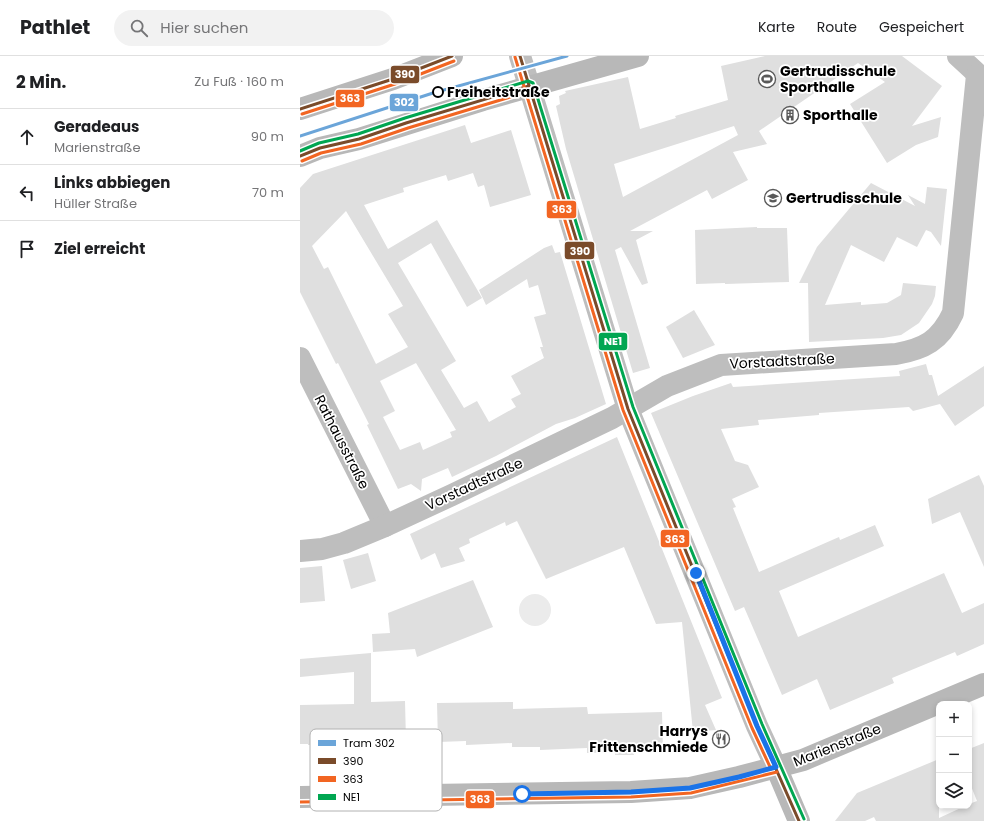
<!DOCTYPE html>
<html lang="de">
<meta charset="utf-8">
<style>
body{margin:0;font-family:Poppins,sans-serif;background:#f2f2f2;color:#202124}
.controls{position:absolute;right:12px;bottom:12px;display:grid;overflow:hidden;border-radius:8px;box-shadow:0 2px 6px #0003}
.controls button{width:36px;height:36px;display:grid;place-items:center;padding:0;border:0;border-bottom:1px solid #e0e0e0;background:#fff;color:#202124;font:20px sans-serif}
.stop{position:absolute;width:12px;height:12px;margin:-9px;border:3px solid #1a73e8;border-radius:50%;background:#fff}
.stop.end{background:#1a73e8;border-color:#fff;box-shadow:0 1px 4px #0008}
.list{margin:0;padding:0;list-style:none}
h2{display:flex;justify-content:space-between;align-items:center;height:52px;margin:0;padding:0 16px;font-size:17px}
h2 small{font-size:13px;font-weight:400;color:#757577}
.list li{display:grid;grid-template-columns:26px 1fr auto;gap:12px;align-items:center;box-sizing:border-box;height:56px;padding:0 16px;border-top:1px solid #e0e0e0}
.list b{display:block;font-size:15px;white-space:nowrap}
.list p{margin:0;font-size:13px;white-space:nowrap;color:#757577}
.list em{font-size:13px;font-style:normal;color:#757577}
.icon{flex:none;width:22px;height:22px;fill:none;stroke:currentColor;stroke-width:2;stroke-linecap:round;stroke-linejoin:round}
.map{position:relative;flex:none;width:684px;height:765px;overflow:hidden}
header{display:flex;align-items:center;gap:24px;box-sizing:border-box;height:56px;padding:0 20px;background:#fff;border-bottom:1px solid #e0e0e0}
header strong{font-size:19px}
nav{display:flex;gap:22px;margin-inline-start:auto;font-size:14px}
.search{width:280px;height:36px;background:#f2f2f2;display:flex;align-items:center;gap:10px;box-sizing:border-box;padding:0 14px;border-radius:22px;color:#757577;font-size:15px}
main{display:flex}
aside{flex:1;background:#fff}
.map>svg:first-child{display:block}
.green{fill:#ebebeb}
.building{fill:#dfdfdf;fill-rule:evenodd}
.lines{fill:none;stroke-linecap:round;stroke-linejoin:round}
.street{stroke:#bebebe;stroke-width:22}
.secondary{stroke:#b8b8b8;stroke-width:22}
.bus-1-casing{stroke:#fff;stroke-width:6}
.bus-2-casing{stroke:#fff;stroke-width:6}
.bus-3-casing{stroke:#fff;stroke-width:6}
.bus-1{stroke:#7a4b2a;stroke-width:3}
.bus-2{stroke:#f26522;stroke-width:3}
.bus-3{stroke:#00a651;stroke-width:3}
.tram-1-casing{stroke:#fff;stroke-width:6}
.tram-1{stroke:#6ba5d9;stroke-width:3}
.route{stroke:#1a73e8;stroke-width:5}
.stop-dot{fill:#fff;stroke:#000;stroke-width:2}
.labels{text-anchor:middle;dominant-baseline:central;stroke-width:3.5;stroke-linejoin:round;paint-order:stroke}
.poi-label{font-size:14px;font-weight:bold;fill:#000;stroke:#fff;text-anchor:start}
.stop-label{font-size:14px;font-weight:bold;fill:#000;stroke:#fff;text-anchor:start}
.street-label{font-size:14px;fill:#000;stroke:#fff}
.key{fill:#fff;stroke:#b2b2b2;stroke-width:1}
.key-label{font-size:11px;fill:#000}
.line-badge{stroke:#fff;stroke-width:1.5}
.badge-label{font-size:11px;text-anchor:middle;font-weight:bold;fill:#fff}
</style>
<header>
<strong>Pathlet</strong>
<div class="search"><svg class="icon" aria-label="search" viewBox="0 0 24 24"><circle cx="10" cy="10" r="6"/><path d="M15 15l6 6"/></svg>Hier suchen</div>
<nav><a>Karte</a><a>Route</a><a>Gespeichert</a></nav>
</header>
<main>
<aside>
<h2>2 Min.<small>Zu Fuß · 160 m</small></h2>
<ul class="list">
<li><svg class="icon" aria-label="ahead" viewBox="0 0 24 24"><path d="M12 20V5M6 11l6-6 6 6"/></svg><div><b>Geradeaus</b><p>Marienstraße</p></div><em>90 m</em></li>
<li><svg class="icon" aria-label="left" viewBox="0 0 24 24"><path d="M17 20v-9H6M10 6l-5 5 5 5"/></svg><div><b>Links abbiegen</b><p>Hüller Straße</p></div><em>70 m</em></li>
<li><svg class="icon" aria-label="arrive" viewBox="0 0 24 24"><path d="M6 21V4h12l-3 4 3 4H6"/></svg><div><b>Ziel erreicht</b></div></li>
</ul>
</aside>
<div class="map">
<svg width="684" height="765" viewBox="0 0 684 765">
<rect width="100%" height="100%" fill="#fff"/>
<!-- green -->
<circle class="green" cx="235" cy="554" r="16"/>
<!-- building -->
<g class="building">
<path d="M 465,0 L 602,0 L 642,30 L 612,70 L 641,61 L 638,81 L 616,89 L 587,107 L 550,48 L 585,26 L 558,7 L 459,75 L 467,88 L 433,96 L 448,124 L 412,143 L 407,134 L 330,175 L 353,175 L 336,184 L 348,227 L 342,229 L 321,191 L 315,194 L 350,312 L 333,317 L 266,93 L 256,50 L 260,48 L 259,40 L 266,37 L 265,35 L 328,21 L 340,73 L 376,62 L 375,60 L 428,44 L 421,10 ZM 434,70 L 438,79 L 323,141 L 314,108 Z"/>
<path d="M 165,69 L 171,87 L 211,74 L 231,139 L 190,151 L 184,129 L 178,131 L 173,117 L 148,125 L 146,119 L 103,132 L 104,136 L 64,149 L 88,193 L 137,164 L 182,242 L 167,251 L 131,187 L 98,207 L 156,305 L 141,314 L 164,352 L 177,345 L 189,366 L 216,351 L 211,343 L 221,338 L 211,320 L 244,302 L 240,291 L 243,291 L 234,261 L 246,258 L 238,229 L 229,232 L 227,223 L 186,249 L 179,234 L 244,192 L 252,189 L 255,197 L 260,196 L 306,348 L 275,362 L 256,368 L 196,400 L 152,421 L 148,412 L 122,423 L 121,435 L 111,428 L 98,433 L 67,369 L 69,368 L 38,307 L 36,308 L 0,236 L 0,132 L 13,118 ZM 46,155 L 103,250 L 88,258 L 108,291 L 76,308 L 28,211 L 24,213 L 12,190 ZM 116,307 L 156,374 L 150,376 L 152,381 L 123,394 L 120,386 L 100,394 L 83,361 L 95,355 L 80,325 Z"/>
<path d="M 571,127 L 615,150 L 608,139 L 625,148 L 627,131 L 647,133 L 641,190 L 631,176 L 626,174 L 617,191 L 597,181 L 584,206 L 551,189 L 525,249 L 561,246 L 561,249 L 587,247 L 601,239 L 603,227 L 636,230 L 635,240 L 632,248 L 619,267 L 601,279 L 583,282 L 509,286 L 508,227 L 499,227 L 517,191 Z"/>
<path d="M 457,171 L 457,172 L 487,172 L 489,226 L 425,228 L 425,227 L 396,228 L 395,174 Z"/>
<path d="M 394,254 L 415,289 L 383,302 L 366,271 Z"/>
<path d="M 626,308 L 629,319 L 632,319 L 638,340 L 684,310 L 684,350 L 655,370 L 640,348 L 613,355 L 609,351 L 519,357 L 519,359 L 458,364 L 459,369 L 421,373 L 435,405 L 448,409 L 459,431 L 432,443 L 436,451 L 433,452 L 459,516 L 539,481 L 540,484 L 575,469 L 584,490 L 479,535 L 498,581 L 644,517 L 662,557 L 684,547 L 684,588 L 657,600 L 655,596 L 592,622 L 594,627 L 530,654 L 517,623 L 482,639 L 444,551 L 435,555 L 351,357 L 393,340 L 431,327 L 433,331 L 600,320 L 599,315 Z"/>
<path d="M 317,381 L 422,642 L 405,649 L 416,674 L 393,676 L 382,566 L 356,568 L 324,491 L 246,523 L 217,465 L 206,470 L 205,466 L 169,483 L 170,487 L 159,492 L 165,505 L 141,512 L 135,497 L 121,504 L 110,478 Z"/>
<path d="M 679,419 L 684,430 L 684,511 L 660,456 L 632,468 L 628,443 Z"/>
<path d="M 68,497 L 76,525 L 51,533 L 43,504 Z"/>
<path d="M 22,510 L 25,545 L 0,547 L 0,512 Z"/>
<path d="M 173,524 L 193,571 L 117,601 L 115,593 L 73,596 L 72,578 L 90,577 L 88,557 Z"/>
<path d="M 71,597 L 71,646 L 105,645 L 106,685 L 52,686 L 52,689 L 8,689 L 8,688 L 0,688 L 0,649 L 54,648 L 54,616 L 0,621 L 0,603 Z"/>
<path d="M 213,646 L 213,653 L 287,651 L 288,658 L 362,656 L 363,695 L 333,696 L 334,699 L 315,699 L 315,696 L 287,697 L 287,692 L 240,694 L 240,691 L 212,691 L 212,687 L 166,689 L 166,685 L 138,686 L 137,647 Z"/>
<path d="M 684,687 L 684,765 L 576,765 L 574,761 L 565,765 L 535,765 L 557,737 L 639,703 L 639,762 L 665,750 L 669,750 L 669,748 L 677,745 L 669,725 L 669,693 Z"/>
</g>
<g class="lines">
<!-- street -->
<g class="street">
<path d="M 220,0 L 328,353 L 457,670 L 476,711"/>
<path d="M 658,0 L 684,24"/>
<path d="M 0,302 L 85,470"/>
<path d="M 0,495 L 22,493 L 44,487 L 85,470 L 152,439 L 312,362 L 367,330 L 421,309 L 596,298 C 624,293 640,285 653,257 L 677,19"/>
</g>
<!-- secondary -->
<g class="secondary">
<path d="M 0,53 L 93,23 L 152,0"/>
<path d="M 0,100 L 20,92 L 59,83 L 183,44 L 338,0"/>
<path d="M 476,711 L 499,765"/>
<path d="M 0,741 L 331,736 L 390,732 L 439,721 L 503,704 L 684,628"/>
</g>
<!-- bus-1 casing -->
<g class="bus-1-casing">
<g id="bus-1">
<path d="M 220,0 L 328,353 L 457,670 L 499,765"/>
<path d="M 0,53 L 93,23 L 152,0"/>
<path d="M 0,100 L 20,92 L 59,83 L 106,67 L 229,30"/>
</g>
</g>
<!-- bus-2 casing -->
<g class="bus-2-casing">
<g id="bus-2">
<path d="M 215,1 L 323,354 L 452,672 L 471,713"/>
<path d="M 2,58 L 95,28 L 154,5"/>
<path d="M 2,105 L 21,97 L 61,88 L 108,72 L 230,35"/>
<path d="M 0,746 L 331,741 L 391,737 L 477,716"/>
</g>
</g>
<!-- bus-3 casing -->
<g class="bus-3-casing">
<path id="bus-3" d="M 0,95 L 19,87 L 58,78 L 105,62 L 228,25 L 233,27 L 333,351 L 462,668 L 504,763"/>
</g>
<!-- bus-1 -->
<use href="#bus-1" class="bus-1"/>
<!-- bus-2 -->
<use href="#bus-2" class="bus-2"/>
<!-- bus-3 -->
<use href="#bus-3" class="bus-3"/>
<!-- tram-1 casing -->
<g class="tram-1-casing">
<path id="tram-1" d="M 0,80 L 133,37 L 267,0"/>
</g>
<!-- tram-1 -->
<use href="#tram-1" class="tram-1"/>
</g>
<g class="lines">
<!-- route -->
<path class="route" d="M 222,738 L 331,736 L 390,732 L 439,721 L 476,711 L 457,670 L 396,517"/>
</g>
<!-- icons -->
<defs>
<g id="stadium-ring" transform="scale(0.9)"><circle r="9.5" fill="#fff" stroke="#595959" stroke-width="1.5"/><path d="M0-5a6.5 5 0 1 0 0 10a6.5 5 0 1 0 0-10ZM-3.5-1.8h7v3.6h-7Z" fill="#595959"/></g>
<g id="building-ring" transform="scale(0.9)"><circle r="9.5" fill="#fff" stroke="#595959" stroke-width="1.5"/><path d="M-4-6H4V6H1V3H-1V6H-4ZM-2.5-4.3h1.7v1.8h-1.7ZM.8-4.3h1.7v1.8H.8ZM-2.5-1h1.7V.8h-1.7ZM.8-1h1.7V.8H.8Z" fill="#595959"/></g>
<g id="school-ring" transform="scale(0.9)"><circle r="9.5" fill="#fff" stroke="#595959" stroke-width="1.5"/><path d="M0-5L7-2L0 1L-7-2ZM-4 1L0 2.5L4 1V4Q0 6-4 4Z" fill="#595959"/></g>
<g id="restaurant-ring" transform="scale(0.9)"><circle r="9.5" fill="#fff" stroke="#595959" stroke-width="1.5"/><path d="M-5-6h1v4h1v-4h1v4h1v-4h1v5L-1.5 .5V6h-2V.5L-5-1ZM5-6V6H3V1.5H1.5Q1.5-4 5-6Z" fill="#595959"/></g>
</defs>
<g fill-rule="evenodd">
<use href="#stadium-ring" x="467" y="23"/>
<use href="#building-ring" x="490" y="59"/>
<use href="#school-ring" x="473" y="142"/>
<use href="#restaurant-ring" x="421" y="683"/>
</g>
<!-- markers -->
<circle class="stop-dot" cx="138" cy="36" r="5"/>
<g class="labels">
<!-- poi labels -->
<g class="poi-label">
<text x="480" y="15">Gertrudisschule<tspan x="480" dy="16">Sporthalle</tspan></text>
<text x="503" y="59">Sporthalle</text>
<text x="486" y="142">Gertrudisschule</text>
<text x="408" y="675" text-anchor="end">Harrys<tspan x="408" dy="16">Frittenschmiede</tspan></text>
</g>
<!-- stop labels -->
<g class="stop-label">
<text x="147" y="36">Freiheitstraße</text>
</g>
<!-- street labels -->
<g class="street-label">
<text transform="translate(482 305) rotate(-3)">Vorstadtstraße</text>
<text transform="translate(42 386) rotate(63)">Rathausstraße</text>
<text transform="translate(174 428) rotate(-25)">Vorstadtstraße</text>
<text transform="translate(537 689) rotate(-22)">Marienstraße</text>
</g>
</g>
<!-- legend -->
<rect x="10" y="673" width="132" height="82" rx="6" class="key"/>
<rect x="18" y="684" width="18" height="6" fill="#6ba5d9"/>
<rect x="18" y="702" width="18" height="6" fill="#7a4b2a"/>
<rect x="18" y="720" width="18" height="6" fill="#f26522"/>
<rect x="18" y="738" width="18" height="6" fill="#00a651"/>
<g class="key-label">
<text x="43" y="691">Tram 302</text>
<text x="43" y="709">390</text>
<text x="43" y="727">363</text>
<text x="43" y="745">NE1</text>
</g>
<g class="line-badge">
<rect x="90" y="9" width="30" height="19" rx="4" fill="#7a4b2a"/>
<rect x="35" y="33" width="30" height="19" rx="4" fill="#f26522"/>
<rect x="89" y="37" width="30" height="19" rx="4" fill="#6ba5d9"/>
<rect x="246" y="144" width="31" height="19" rx="4" fill="#f26522"/>
<rect x="264" y="185" width="31" height="19" rx="4" fill="#7a4b2a"/>
<rect x="298" y="276" width="30" height="19" rx="4" fill="#00a651"/>
<rect x="360" y="473" width="30" height="19" rx="4" fill="#f26522"/>
<rect x="165" y="734" width="30" height="19" rx="4" fill="#f26522"/>
</g>
<g class="badge-label">
<text x="105" y="22">390</text>
<text x="50" y="46">363</text>
<text x="104" y="50">302</text>
<text x="262" y="157">363</text>
<text x="280" y="199">390</text>
<text x="313" y="289">NE1</text>
<text x="375" y="487">363</text>
<text x="180" y="747">363</text>
</g>
</svg>
<div class="controls">
<button>+</button>
<button>−</button>
<button><svg class="icon" aria-label="layers" viewBox="0 0 24 24"><path d="M12 4l9 5-9 5-9-5zM3 14l9 5 9-5"/></svg></button>
</div>
<div class="stop" style="left:222px;top:738px"></div>
<div class="stop end" style="left:396px;top:517px"></div>
</div>
</main>
